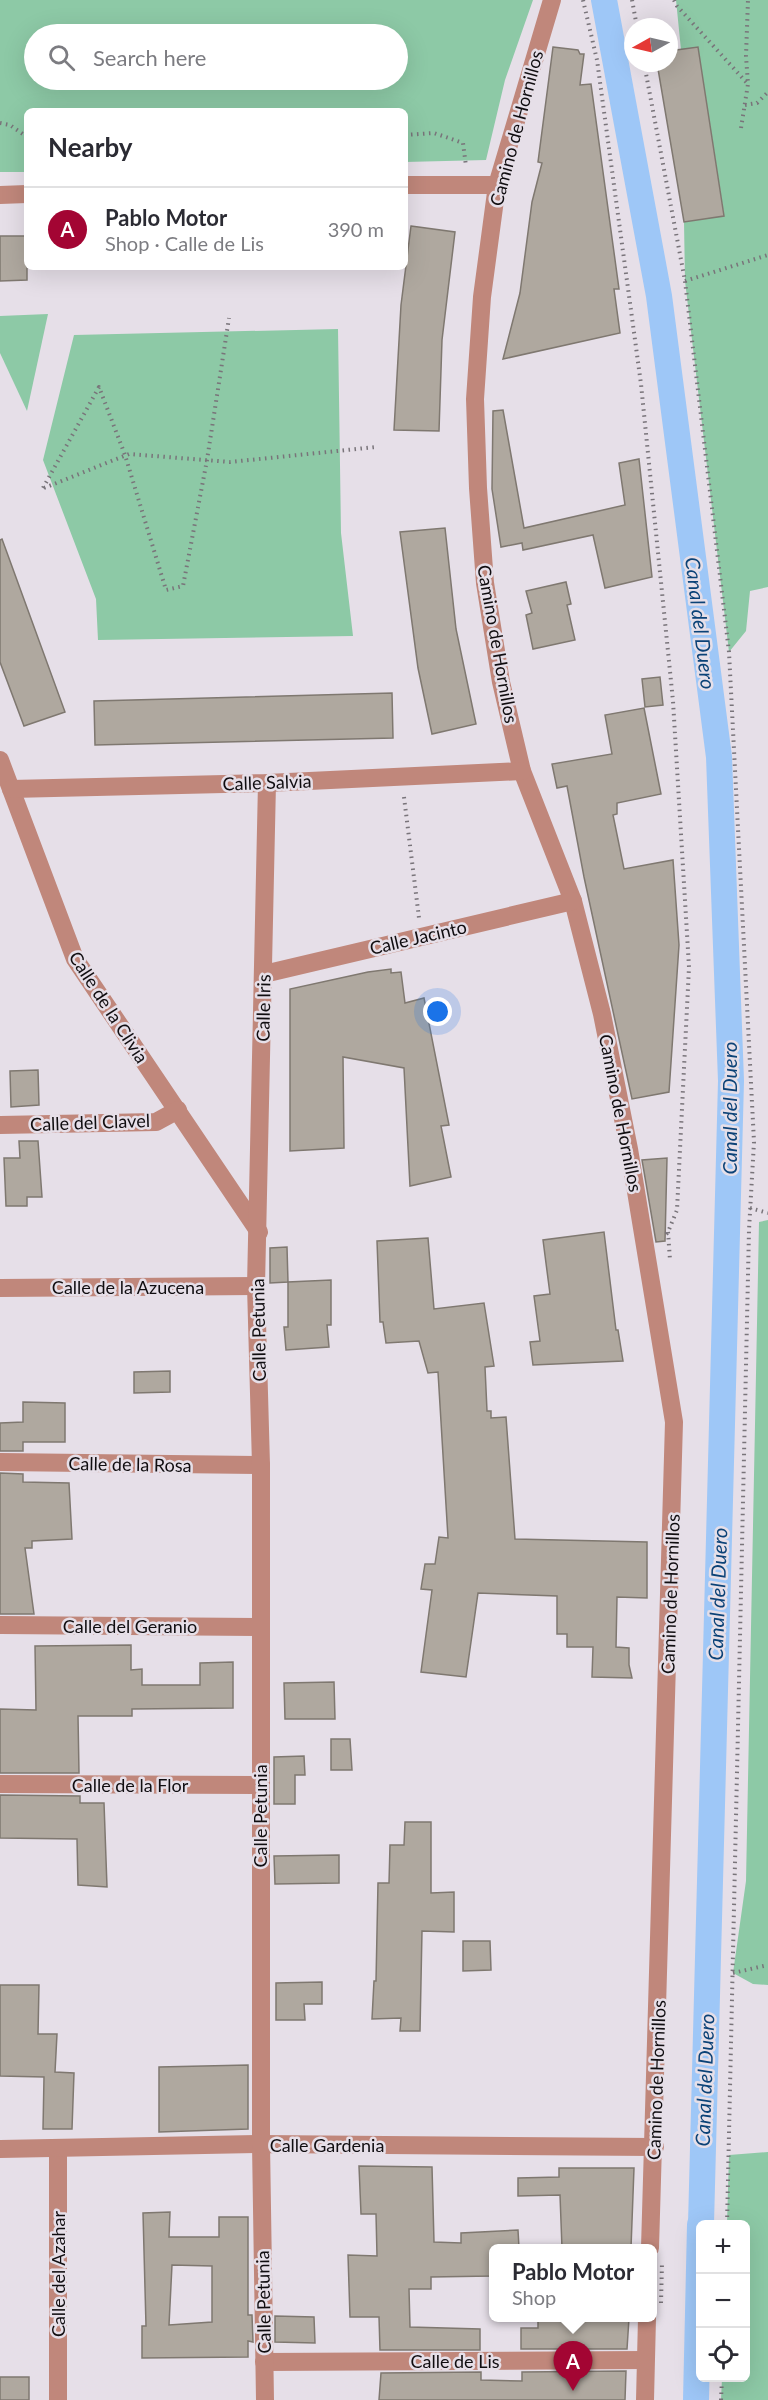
<!DOCTYPE html>
<meta charset="utf-8">
<style>
body{margin:0;font-family:Lato,sans-serif;background:#f2f2f3;color:#2b2b33}
.controls{position:absolute;right:18px;bottom:18px;display:grid;overflow:hidden;border-radius:9px;box-shadow:0 6px 24px #0002}
.controls button{width:54px;height:54px;display:grid;place-items:center;padding:0;border:0;border-bottom:2px solid #e1e1e2;background:#fff;color:#2b2b33;font:30px sans-serif}
.compass{position:absolute;left:624px;top:18px;width:54px;height:54px;border-radius:50%;background:#fff;box-shadow:0 6px 24px #0002;rotate:262deg}
.you{position:absolute;left:438px;top:1012px;width:21px;height:21px;margin:-15px;border:4px solid #fff;border-radius:50%;background:#1a73e8;box-shadow:0 0 0 9px #1a73e833}
.badge{display:grid;place-items:center;width:39px;height:39px;border-radius:50%;background:#a30533;color:#fff;font-size:20px;font-weight:700}
.pin{position:absolute;translate:-50% -50px;filter:drop-shadow(0 2px 3px #0008)}
.pin::after{content:'';position:absolute;top:32px;width:21px;height:18px;background:inherit;clip-path:polygon(0 0,100% 0,50% 100%)}
.popup{position:absolute;left:489px;top:2244px;width:168px;height:78px;box-sizing:border-box;display:grid;place-content:center;border-radius:9px;background:#fff;filter:drop-shadow(0 2px 4px #0005);font-size:20px;white-space:nowrap;color:#7c7c81}
.popup b{font-size:22px;color:#2b2b33}
.popup::after{content:'';position:absolute;left:50%;top:100%;margin-left:-12px;border:12px solid transparent;border-top-color:#fff}
.list{margin:0;padding:0;list-style:none}
h2{display:flex;justify-content:space-between;align-items:center;height:78px;margin:0;padding:0 24px;font-size:26px}
h2 small{font-size:20px;font-weight:400;color:#7c7c81}
.list li{display:grid;grid-template-columns:39px 1fr auto;gap:18px;align-items:center;box-sizing:border-box;height:84px;padding:0 24px;border-top:2px solid #e1e1e2}
.list b{display:block;font-size:22px;white-space:nowrap}
.list p{margin:0;font-size:20px;white-space:nowrap;color:#7c7c81}
.list em{font-size:20px;font-style:normal;color:#7c7c81}
.icon{flex:none;width:33px;height:33px;fill:none;stroke:currentColor;stroke-width:2;stroke-linecap:round;stroke-linejoin:round}
.map{position:relative;flex:none;width:768px;height:2400px;overflow:hidden}
.search{position:absolute;background:#fff;box-shadow:0 6px 24px #0002;left:24px;top:24px;width:384px;height:66px;display:flex;align-items:center;gap:15px;box-sizing:border-box;padding:0 21px;border-radius:33px;color:#7c7c81;font-size:22px}
.panel{position:absolute;background:#fff;box-shadow:0 6px 24px #0002;left:24px;top:108px;width:384px;height:162px;border-radius:9px}
.map>svg:first-child{display:block}
.green{fill:#8dc9a6;fill-rule:evenodd}
.lines{fill:none;stroke-linecap:round;stroke-linejoin:round}
.canal{stroke:#9ec7f7;stroke-width:26}
.building{fill:#afa89f;stroke:#7f7870;stroke-width:1.5;fill-rule:evenodd}
.path{stroke:#79747a;stroke-width:4;stroke-dasharray:1.5 4.5;stroke-linecap:butt}
.street{stroke:#c0877b;stroke-width:18}
.labels{text-anchor:middle;dominant-baseline:central;stroke-width:5;stroke-linejoin:round;paint-order:stroke}
.street-label{font-size:18px;fill:#100d10;stroke:#e6dfe8}
.water-label{font-size:20px;font-style:italic;fill:#0b4277;stroke:#e6dfe8}
</style>
<div class="map">
<svg width="768" height="2400" viewBox="0 0 768 2400">
<rect width="100%" height="100%" fill="#e6dfe8"/>
<!-- green -->
<g class="green">
<path d="M 0,0 L 533,0 L 505,80 L 486,160 L 405,162 L 405,111 L 27,111 L 27,172 L 0,172 ZM 34,34 L 398,34 L 398,80 L 34,80 Z"/>
<path d="M 676,0 L 768,0 L 768,587 L 750,591 L 746,631 L 729,652 L 685,281 L 684,222 L 724,215 L 698,47 L 681,50 Z"/>
<path d="M 48,314 L 27,411 L 0,353 L 0,316 Z"/>
<path d="M 338,329 L 341,533 L 353,636 L 98,640 L 96,599 L 43,460 L 74,335 Z"/>
<path d="M 768,1220 L 768,1985 L 753,1984 L 733,1973 L 746,1881 L 759,1222 Z"/>
<path d="M 768,2152 L 768,2400 L 721,2400 L 722,2378 L 746,2378 L 746,2224 L 727,2224 L 729,2155 Z"/>
</g>
<g class="lines">
<!-- canal -->
<g class="canal">
<path d="M 604,0 L 659,296 L 719,757 L 731,1081 L 701,2224"/>
<path d="M 696,2400 L 700,2225"/>
</g>
</g>
<!-- building -->
<g class="building">
<path d="M 553,47 L 578,50 L 580,54 L 584,54 L 580,85 L 591,84 L 619,289 L 614,289 L 620,333 L 503,359 L 520,293 L 532,202 L 542,163 L 538,162 Z"/>
<path d="M 698,47 L 724,216 L 684,222 L 657,63 L 669,63 L 669,51 Z"/>
<path d="M 411,226 L 455,232 L 442,340 L 439,431 L 394,430 L 401,305 Z"/>
<path d="M 0,236 L 27,236 L 27,280 L 0,281 Z"/>
<path d="M 503,410 L 524,528 L 625,505 L 619,463 L 639,459 L 652,577 L 605,588 L 593,535 L 523,550 L 522,543 L 501,547 L 492,489 L 493,411 Z"/>
<path d="M 445,528 L 456,629 L 476,724 L 432,734 L 418,668 L 400,532 Z"/>
<path d="M 2,539 L 65,712 L 24,726 L 0,662 L 0,540 Z"/>
<path d="M 566,582 L 571,604 L 567,605 L 575,640 L 533,649 L 526,615 L 532,613 L 526,591 Z"/>
<path d="M 660,677 L 663,705 L 645,707 L 642,679 Z"/>
<path d="M 392,693 L 393,738 L 95,745 L 94,701 Z"/>
<path d="M 644,708 L 661,794 L 617,803 L 617,814 L 613,815 L 624,869 L 673,860 L 679,945 L 669,1092 L 632,1099 L 584,877 L 567,786 L 557,788 L 552,764 L 612,754 L 605,715 Z"/>
<path d="M 391,969 L 391,973 L 401,972 L 405,1003 L 424,998 L 449,1125 L 441,1126 L 451,1177 L 410,1186 L 404,1068 L 343,1057 L 344,1148 L 290,1151 L 290,989 L 368,972 Z"/>
<path d="M 38,1070 L 39,1105 L 11,1107 L 10,1071 Z"/>
<path d="M 19,1141 L 38,1141 L 42,1197 L 27,1197 L 27,1206 L 6,1206 L 4,1158 L 20,1158 Z"/>
<path d="M 667,1158 L 665,1241 L 656,1242 L 642,1160 Z"/>
<path d="M 604,1232 L 616,1330 L 618,1330 L 623,1361 L 533,1365 L 530,1342 L 540,1341 L 534,1296 L 550,1294 L 543,1240 Z"/>
<path d="M 428,1238 L 434,1309 L 484,1303 L 494,1366 L 485,1367 L 487,1411 L 491,1411 L 491,1418 L 506,1417 L 515,1539 L 647,1542 L 647,1598 L 617,1597 L 616,1647 L 629,1648 L 629,1665 L 632,1678 L 592,1677 L 593,1647 L 567,1647 L 567,1634 L 557,1634 L 557,1596 L 478,1593 L 466,1677 L 421,1672 L 432,1590 L 421,1589 L 425,1564 L 435,1564 L 439,1537 L 448,1538 L 438,1372 L 428,1373 L 419,1341 L 386,1343 L 383,1322 L 380,1322 L 377,1241 Z"/>
<path d="M 287,1247 L 288,1282 L 270,1283 L 270,1248 Z"/>
<path d="M 331,1280 L 331,1325 L 327,1325 L 329,1347 L 286,1350 L 284,1327 L 288,1327 L 288,1282 Z"/>
<path d="M 170,1371 L 170,1392 L 134,1393 L 134,1372 Z"/>
<path d="M 23,1402 L 65,1403 L 65,1442 L 23,1442 L 23,1451 L 0,1451 L 0,1423 L 23,1422 Z"/>
<path d="M 0,1473 L 23,1474 L 23,1482 L 69,1483 L 72,1539 L 32,1541 L 32,1548 L 25,1548 L 34,1614 L 0,1614 Z"/>
<path d="M 131,1645 L 131,1670 L 142,1669 L 142,1685 L 200,1685 L 200,1663 L 233,1662 L 233,1708 L 132,1709 L 132,1716 L 78,1716 L 79,1773 L 0,1773 L 0,1709 L 36,1710 L 35,1646 Z"/>
<path d="M 334,1682 L 335,1719 L 285,1719 L 284,1683 Z"/>
<path d="M 331,1739 L 350,1739 L 352,1770 L 331,1770 Z"/>
<path d="M 304,1756 L 305,1775 L 295,1775 L 295,1804 L 274,1804 L 274,1757 Z"/>
<path d="M 0,1795 L 80,1796 L 80,1803 L 104,1803 L 107,1887 L 78,1885 L 77,1839 L 0,1838 Z"/>
<path d="M 405,1822 L 431,1822 L 431,1893 L 454,1892 L 454,1932 L 422,1931 L 420,2031 L 400,2031 L 401,2018 L 372,2019 L 374,1981 L 376,1981 L 378,1883 L 389,1883 L 390,1845 L 404,1845 Z"/>
<path d="M 339,1855 L 339,1883 L 275,1884 L 274,1856 Z"/>
<path d="M 463,1941 L 490,1941 L 491,1970 L 463,1971 Z"/>
<path d="M 322,1982 L 322,2004 L 304,2004 L 305,2020 L 276,2020 L 276,1983 Z"/>
<path d="M 0,1985 L 39,1985 L 38,2034 L 57,2034 L 55,2072 L 74,2073 L 72,2129 L 43,2129 L 44,2077 L 0,2076 Z"/>
<path d="M 248,2065 L 248,2129 L 159,2132 L 159,2067 Z"/>
<path d="M 359,2166 L 432,2167 L 434,2242 L 461,2243 L 461,2233 L 518,2230 L 519,2248 L 494,2248 L 494,2273 L 491,2273 L 491,2276 L 431,2277 L 431,2289 L 409,2289 L 410,2327 L 480,2329 L 480,2350 L 380,2350 L 379,2317 L 350,2317 L 348,2255 L 377,2256 L 376,2214 L 361,2214 Z"/>
<path d="M 559,2168 L 634,2168 L 631,2248 L 562,2248 L 560,2195 L 518,2196 L 518,2178 L 559,2177 Z"/>
<path d="M 170,2212 L 169,2237 L 219,2237 L 219,2217 L 248,2217 L 248,2315 L 252,2315 L 253,2342 L 248,2341 L 248,2357 L 142,2358 L 142,2326 L 146,2326 L 143,2213 ZM 172,2265 L 212,2266 L 212,2322 L 169,2325 Z"/>
<path d="M 275,2316 L 314,2317 L 315,2343 L 275,2342 Z"/>
<path d="M 538,2318 L 629,2318 L 627,2349 L 521,2349 L 521,2328 L 538,2328 Z"/>
<path d="M 626,2371 L 625,2400 L 379,2400 L 381,2373 L 481,2372 L 481,2380 L 522,2381 L 522,2372 Z"/>
<rect x="0" y="2377" width="29" height="23"/>
</g>
<g class="lines">
<!-- path -->
<g class="path">
<path d="M 583,0 L 597,60 L 641,384 L 673,701 L 689,967 L 677,1210 L 668,1232 L 664,1237"/>
<path d="M 632,0 L 637,27"/>
<path d="M 674,0 L 677,6 L 747,83"/>
<path d="M 644,63 L 685,281 L 729,652 L 754,1142 L 749,1230 L 727,2224"/>
<path d="M 745,105 L 757,103 L 768,92"/>
<path d="M 300,111 L 306,111"/>
<path d="M 0,123 L 10,125 L 27,137"/>
<path d="M 741,128 L 748,84 L 746,56 L 748,0"/>
<path d="M 405,135 L 434,133 L 463,143 L 466,166"/>
<path d="M 685,281 L 768,255"/>
<path d="M 43,488 L 99,387 L 125,455 L 166,590 L 183,586 L 207,460 L 229,318"/>
<path d="M 44,488 L 129,454 L 230,462 L 376,447"/>
<path d="M 404,797 L 419,918"/>
<path d="M 750,1208 L 768,1213"/>
<path d="M 668,1232 L 670,1260"/>
<path d="M 733,1973 L 768,1965"/>
<path d="M 661,2303 L 662,2263"/>
<path d="M 721,2400 L 722,2378"/>
</g>
<!-- street -->
<g class="street">
<path d="M 552,0 L 497,185 L 482,297 L 475,399 L 478,488 L 485,583 L 501,682 L 522,771 L 573,901 L 602,1014 L 629,1149 L 674,1422 L 650,2248"/>
<path d="M 405,185 L 497,185"/>
<path d="M 0,195 L 27,194"/>
<path d="M 0,760 L 75,959 L 259,1232"/>
<path d="M 11,789 L 267,783 L 522,771"/>
<path d="M 264,974 L 573,901"/>
<path d="M 0,1125 L 156,1122 L 178,1110"/>
<path d="M 0,1288 L 256,1286"/>
<path d="M 0,1462 L 261,1465"/>
<path d="M 0,1625 L 260,1627"/>
<path d="M 0,1784 L 260,1785"/>
<path d="M 58,2148 L 58,2400"/>
<path d="M 0,2149 L 261,2144 L 655,2147"/>
<path d="M 264,2362 L 645,2360"/>
<path d="M 265,2400 L 261,2144 L 261,1465 L 256,1286 L 267,783"/>
<path d="M 645,2400 L 647,2318"/>
</g>
</g>
<g class="labels">
<!-- street labels -->
<g class="street-label">
<text transform="translate(516 128) rotate(-75)">Camino de Hornillos</text>
<text transform="translate(498 644) rotate(80)">Camino de Hornillos</text>
<text transform="translate(267 782) rotate(-2)">Calle Salvia</text>
<text transform="translate(418 937) rotate(-13)">Calle Jacinto</text>
<text transform="translate(109 1007) rotate(57)">Calle de la Clivia</text>
<text transform="translate(263 1008) rotate(-89)">Calle Iris</text>
<text transform="translate(621 1113) rotate(79)">Camino de Hornillos</text>
<text transform="translate(90 1122) rotate(-2)">Calle del Clavel</text>
<text x="128" y="1287">Calle de la Azucena</text>
<text transform="translate(258 1330) rotate(-91)">Calle Petunia</text>
<text transform="translate(130 1464) rotate(1)">Calle de la Rosa</text>
<text transform="translate(670 1594) rotate(-88)">Camino de Hornillos</text>
<text x="130" y="1626">Calle del Geranio</text>
<text x="130" y="1785">Calle de la Flor</text>
<text transform="translate(260 1816) rotate(-90)">Calle Petunia</text>
<text transform="translate(656 2080) rotate(-88)">Camino de Hornillos</text>
<text x="327" y="2145">Calle Gardenia</text>
<text transform="translate(58 2274) rotate(-90)">Calle del Azahar</text>
<text transform="translate(263 2302) rotate(-91)">Calle Petunia</text>
<text x="455" y="2361">Calle de Lis</text>
</g>
<!-- water labels -->
<g class="water-label">
<text transform="translate(701 623) rotate(83)">Canal del Duero</text>
<text transform="translate(729 1108) rotate(-90)">Canal del Duero</text>
<text transform="translate(717 1594) rotate(-88)">Canal del Duero</text>
<text transform="translate(704 2080) rotate(-88)">Canal del Duero</text>
</g>
</g>
</svg>
<div class="controls">
<button>+</button>
<button>−</button>
<button><svg class="icon" aria-label="locate" viewBox="0 0 24 24"><circle cx="12" cy="12" r="6"/><path d="M12 2v4M12 18v4M2 12h4M18 12h4"/></svg></button>
</div>
<svg class="compass" viewBox="-18 -18 36 36"><path d="M0-13l5 13h-10z" fill="#e53935"/><path d="M0 13l5-13h-10z" fill="#7c7c81"/></svg>
<div class="you"></div>
<div class="pin badge" style="left:573px;top:2391px">A</div>
<div class="popup"><b>Pablo Motor</b>Shop</div>
<div class="search"><svg class="icon" aria-label="search" viewBox="0 0 24 24"><circle cx="10" cy="10" r="6"/><path d="M15 15l6 6"/></svg>Search here</div>
<section class="panel">
<h2>Nearby<small></small></h2>
<ul class="list">
<li><span class="badge">A</span><div><b>Pablo Motor</b><p>Shop · Calle de Lis</p></div><em>390 m</em></li>
</ul>
</section>
</div>
